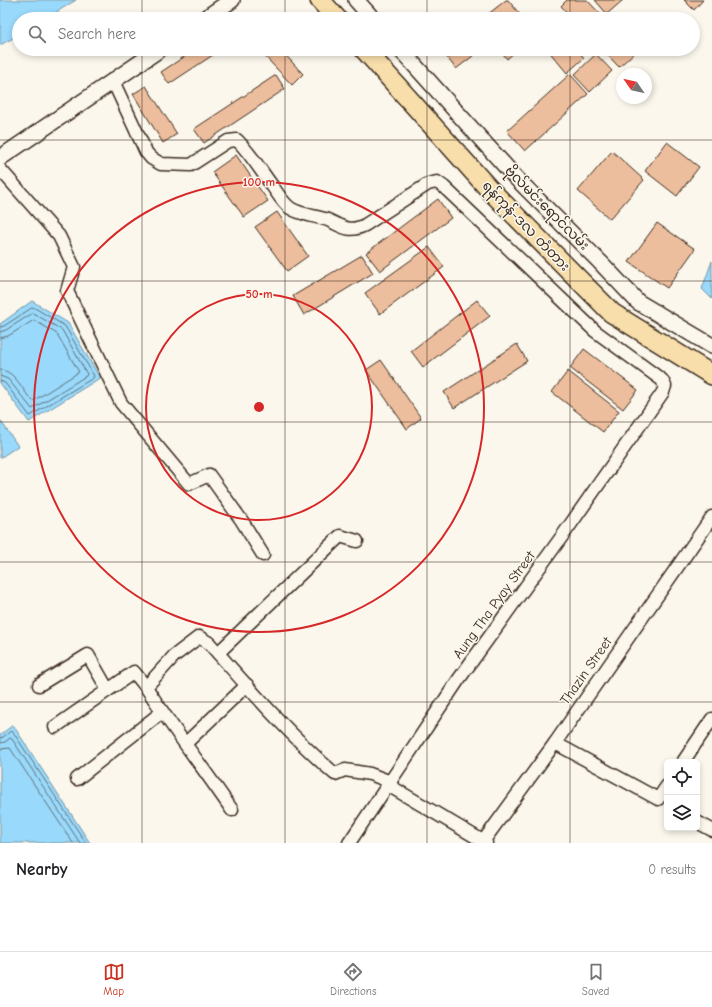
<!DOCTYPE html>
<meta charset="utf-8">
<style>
body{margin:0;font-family:"Comic Neue","Noto Sans Myanmar",sans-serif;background:#f2f2f2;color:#202124}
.controls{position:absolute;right:12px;bottom:12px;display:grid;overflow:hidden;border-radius:6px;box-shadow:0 2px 6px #0003}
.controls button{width:36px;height:36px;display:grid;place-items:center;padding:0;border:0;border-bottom:1px solid #e0e0e0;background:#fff;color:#202124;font:20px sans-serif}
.compass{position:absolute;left:616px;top:68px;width:36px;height:36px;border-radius:50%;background:#fff;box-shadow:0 2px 6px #0003;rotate:304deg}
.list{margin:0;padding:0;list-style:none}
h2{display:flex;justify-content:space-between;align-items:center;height:52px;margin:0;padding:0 16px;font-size:17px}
h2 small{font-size:13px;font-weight:400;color:#757577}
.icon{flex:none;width:22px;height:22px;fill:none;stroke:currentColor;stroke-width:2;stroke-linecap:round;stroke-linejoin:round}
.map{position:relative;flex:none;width:712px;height:843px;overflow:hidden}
.search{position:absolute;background:#fff;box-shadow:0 2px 6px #0003;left:12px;right:12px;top:12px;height:44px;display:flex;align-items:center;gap:10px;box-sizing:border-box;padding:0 14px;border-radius:22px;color:#757577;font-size:15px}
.sheet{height:108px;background:#fff}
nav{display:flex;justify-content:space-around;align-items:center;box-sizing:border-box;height:56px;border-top:1px solid #e0e0e0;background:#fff;font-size:11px;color:#757577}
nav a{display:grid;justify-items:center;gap:2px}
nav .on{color:#c8321e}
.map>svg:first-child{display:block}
.water{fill:#99d9fb;stroke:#7393a3}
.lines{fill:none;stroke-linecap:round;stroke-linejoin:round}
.shore{stroke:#617076;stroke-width:1}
.building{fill:#edbe9d;stroke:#3b2a1e}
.minor-casing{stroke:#3b2a1e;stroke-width:15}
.tertiary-casing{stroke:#3b2a1e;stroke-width:18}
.primary-casing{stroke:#3b2a1e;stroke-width:22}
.minor{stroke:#fbf7ec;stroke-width:12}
.tertiary{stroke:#fbf7ec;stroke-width:15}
.primary{stroke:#f8deab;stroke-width:19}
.grid{fill:none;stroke:#3b2a1e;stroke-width:1;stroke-opacity:0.55}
.ring{fill:none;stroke:#d62828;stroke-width:2}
.labels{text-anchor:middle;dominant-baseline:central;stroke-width:3;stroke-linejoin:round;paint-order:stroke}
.street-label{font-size:14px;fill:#3b2a1e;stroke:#fbf7ec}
.centre{fill:#d62828;stroke:#fbf7ec;stroke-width:2}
.ring-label{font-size:12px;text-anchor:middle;font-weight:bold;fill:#d62828;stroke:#fbf7ec;stroke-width:3;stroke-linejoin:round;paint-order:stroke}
</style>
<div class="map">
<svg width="712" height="843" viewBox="0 0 712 843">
<rect width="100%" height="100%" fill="#fbf7ec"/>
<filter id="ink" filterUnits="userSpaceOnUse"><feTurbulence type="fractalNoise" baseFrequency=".025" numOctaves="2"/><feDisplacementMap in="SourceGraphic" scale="8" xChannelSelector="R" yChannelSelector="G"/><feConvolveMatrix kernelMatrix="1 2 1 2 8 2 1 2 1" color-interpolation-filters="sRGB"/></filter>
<g filter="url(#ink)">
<!-- water -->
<g class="water">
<path d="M 0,0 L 76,0 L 45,19 L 19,19 L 19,35 L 0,45 Z"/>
<path d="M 712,261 L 712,299 L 702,289 Z"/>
<path d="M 32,301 L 68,323 L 100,378 L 29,422 L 0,383 L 0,324 Z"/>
<path d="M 0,420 L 18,446 L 0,458 Z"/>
<path d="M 13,725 L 90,843 L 0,843 L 0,735 Z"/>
</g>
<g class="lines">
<!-- shore -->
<g class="shore">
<path d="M 0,327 L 4,326 L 33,307 L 65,326 L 94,376 L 93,378 L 30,416 L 5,383 L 0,381"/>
<path d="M 0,332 L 6,330 L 33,313 L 62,330 L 87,374 L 86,376 L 32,409 L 8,379 L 0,376"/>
<path d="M 0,338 L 8,336 L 34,320 L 57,334 L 79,372 L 33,401 C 22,392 17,371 0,370"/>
<path d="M 0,738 L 3,737 L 11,731 L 13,732 L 86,843"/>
<path d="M 0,743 L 5,742 L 10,738 L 12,739 L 80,843"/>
<path d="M 0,749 L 10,748 L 73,843"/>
</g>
</g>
<!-- building -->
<g class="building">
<path d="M 506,0 L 508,0 L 522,17 L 520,19 L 482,19 Z"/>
<path d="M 567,0 L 587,0 L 605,19 L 573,19 L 561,6 Z"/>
<path d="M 595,0 L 623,0 L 607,14 Z"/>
<path d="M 684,0 L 703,0 L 694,10 Z"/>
<path d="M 529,14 L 533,19 L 523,19 Z"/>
<path d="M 196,49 L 222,49 L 169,84 L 161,72 Z"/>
<path d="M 258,49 L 280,49 L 303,74 L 292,85 Z"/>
<path d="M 444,49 L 482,49 L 456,69 L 442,51 Z"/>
<path d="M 499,49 L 518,49 L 507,59 Z"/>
<path d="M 547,49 L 577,49 L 584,58 L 567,73 Z"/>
<path d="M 602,49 L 634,49 L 636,51 L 619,67 Z"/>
<path d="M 596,54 L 612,71 L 590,92 L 574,75 Z"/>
<path d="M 570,74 L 588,94 L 525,151 L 507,131 Z"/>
<path d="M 276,75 L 285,89 L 204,143 L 194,129 Z"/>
<path d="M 146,86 L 177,134 L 163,143 L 133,94 Z"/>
<path d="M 667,142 L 699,167 L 677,196 L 645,171 Z"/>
<path d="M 612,151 L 644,180 L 610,219 L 578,191 Z"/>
<path d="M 236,155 L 268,201 L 244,217 L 212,172 Z"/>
<path d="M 438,199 L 451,218 L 380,271 L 366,253 Z"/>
<path d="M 277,212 L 308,256 L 287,271 L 255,227 Z"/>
<path d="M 657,223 L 695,249 L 667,288 L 629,262 Z"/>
<path d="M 429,247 L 444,267 L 380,314 L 365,293 Z"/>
<path d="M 362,255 L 373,273 L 304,315 L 293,296 Z"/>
<path d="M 477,300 L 490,316 L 423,367 L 411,351 Z"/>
<path d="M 517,344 L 527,361 L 454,408 L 444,392 Z"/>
<path d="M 584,349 L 638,390 L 623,409 L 570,368 Z"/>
<path d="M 381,360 L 421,418 L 407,429 L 366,370 Z"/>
<path d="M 568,371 L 619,411 L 603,432 L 552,392 Z"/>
</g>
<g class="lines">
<!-- minor casing -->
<g class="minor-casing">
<g id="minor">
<path d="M 113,81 L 146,152 L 151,158 L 161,164 L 191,165 L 228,141 L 237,140 C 251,154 261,171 273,187 C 278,194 283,203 290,208 C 301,215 316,216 328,220 C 343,227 349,233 365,225 L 428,184 L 437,182 L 444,187 L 595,331 L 662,380 L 665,386 L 663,392 L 568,528 L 459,679 L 349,843"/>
<path d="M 0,169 L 59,236 L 74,267 L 67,291 L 121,403 L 189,484 L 209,475 L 242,521 L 263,555"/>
<path d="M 218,653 L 340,536 L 357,541"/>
<path d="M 39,685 L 88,655 L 108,690"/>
<path d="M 55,727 L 134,672 L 146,687"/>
<path d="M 186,743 L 247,685"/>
<path d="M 555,743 L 658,799 L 667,786"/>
<path d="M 683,762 L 712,719"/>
<path d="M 77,779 L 162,712"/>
<path d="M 388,785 L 486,843"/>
<path d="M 232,810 C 204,769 173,729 146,687 L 174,656 L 199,637 L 209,643 C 249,688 289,735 335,774 L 345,770 L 370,774 L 391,782"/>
<path d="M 697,822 L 712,830"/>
<path d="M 482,843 L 555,743 L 712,517"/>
</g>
</g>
<!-- tertiary casing -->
<g class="tertiary-casing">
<g id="tertiary">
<path d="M 356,0 L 373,19"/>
<path d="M 204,19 L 232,0"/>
<path d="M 400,49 L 516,178 L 600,262 L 638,302 L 712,346"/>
<path d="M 0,158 L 160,49"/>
</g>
</g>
<!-- primary casing -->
<g class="primary-casing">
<g id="primary">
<path d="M 320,0 L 337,19"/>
<path d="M 364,49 L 489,189 L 612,313 L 712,375"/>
</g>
</g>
<!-- minor -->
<use href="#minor" class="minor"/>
<!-- tertiary -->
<use href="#tertiary" class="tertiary"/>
<!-- primary -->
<use href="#primary" class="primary"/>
</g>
</g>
<!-- grid -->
<path class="grid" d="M 142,0 L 142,19M 285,0 L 285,19M 427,0 L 427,19M 570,0 L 570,19M 142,49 L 142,843M 285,49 L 285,843M 427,49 L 427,843M 570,49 L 570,843M 0,140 L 712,140M 0,281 L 712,281M 0,422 L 712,422M 0,562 L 712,562M 0,702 L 712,702"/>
<!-- distance rings -->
<g class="ring">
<circle cx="259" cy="407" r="113"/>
<circle cx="259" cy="407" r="225"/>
</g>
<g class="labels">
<!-- street labels -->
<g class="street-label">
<text transform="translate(547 208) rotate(45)">ဗိုလ်မင်းရောင်လမ်း</text>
<text transform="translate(526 226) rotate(46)">ရန်ကုန်-ဒလ တံတား</text>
<text transform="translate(494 605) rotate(-54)">Aung Tha Pyay Street</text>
<text transform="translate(586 671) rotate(-55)">Thazin Street</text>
</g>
</g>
<circle cx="259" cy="407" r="6" class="centre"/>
<g class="ring-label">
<text x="259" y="186">100 m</text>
<text x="259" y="298">50 m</text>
</g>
</svg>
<div class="controls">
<button><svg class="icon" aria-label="locate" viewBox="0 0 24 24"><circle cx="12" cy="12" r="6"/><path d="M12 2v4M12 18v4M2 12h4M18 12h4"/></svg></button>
<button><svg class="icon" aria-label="layers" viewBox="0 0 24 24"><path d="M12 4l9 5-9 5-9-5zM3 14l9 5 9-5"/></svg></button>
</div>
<svg class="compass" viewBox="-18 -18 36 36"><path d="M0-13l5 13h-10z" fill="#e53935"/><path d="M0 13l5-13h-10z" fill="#757577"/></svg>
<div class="search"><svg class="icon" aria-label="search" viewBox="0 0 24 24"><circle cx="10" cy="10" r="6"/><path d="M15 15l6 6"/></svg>Search here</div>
</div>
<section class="sheet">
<h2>Nearby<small>0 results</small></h2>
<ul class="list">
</ul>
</section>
<nav>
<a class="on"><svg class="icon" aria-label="map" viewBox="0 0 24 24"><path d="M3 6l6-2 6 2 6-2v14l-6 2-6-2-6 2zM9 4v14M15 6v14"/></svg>Map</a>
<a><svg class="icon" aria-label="directions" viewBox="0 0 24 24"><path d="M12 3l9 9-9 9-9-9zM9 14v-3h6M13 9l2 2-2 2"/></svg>Directions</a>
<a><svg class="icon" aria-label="saved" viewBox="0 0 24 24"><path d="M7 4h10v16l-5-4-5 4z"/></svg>Saved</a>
</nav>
